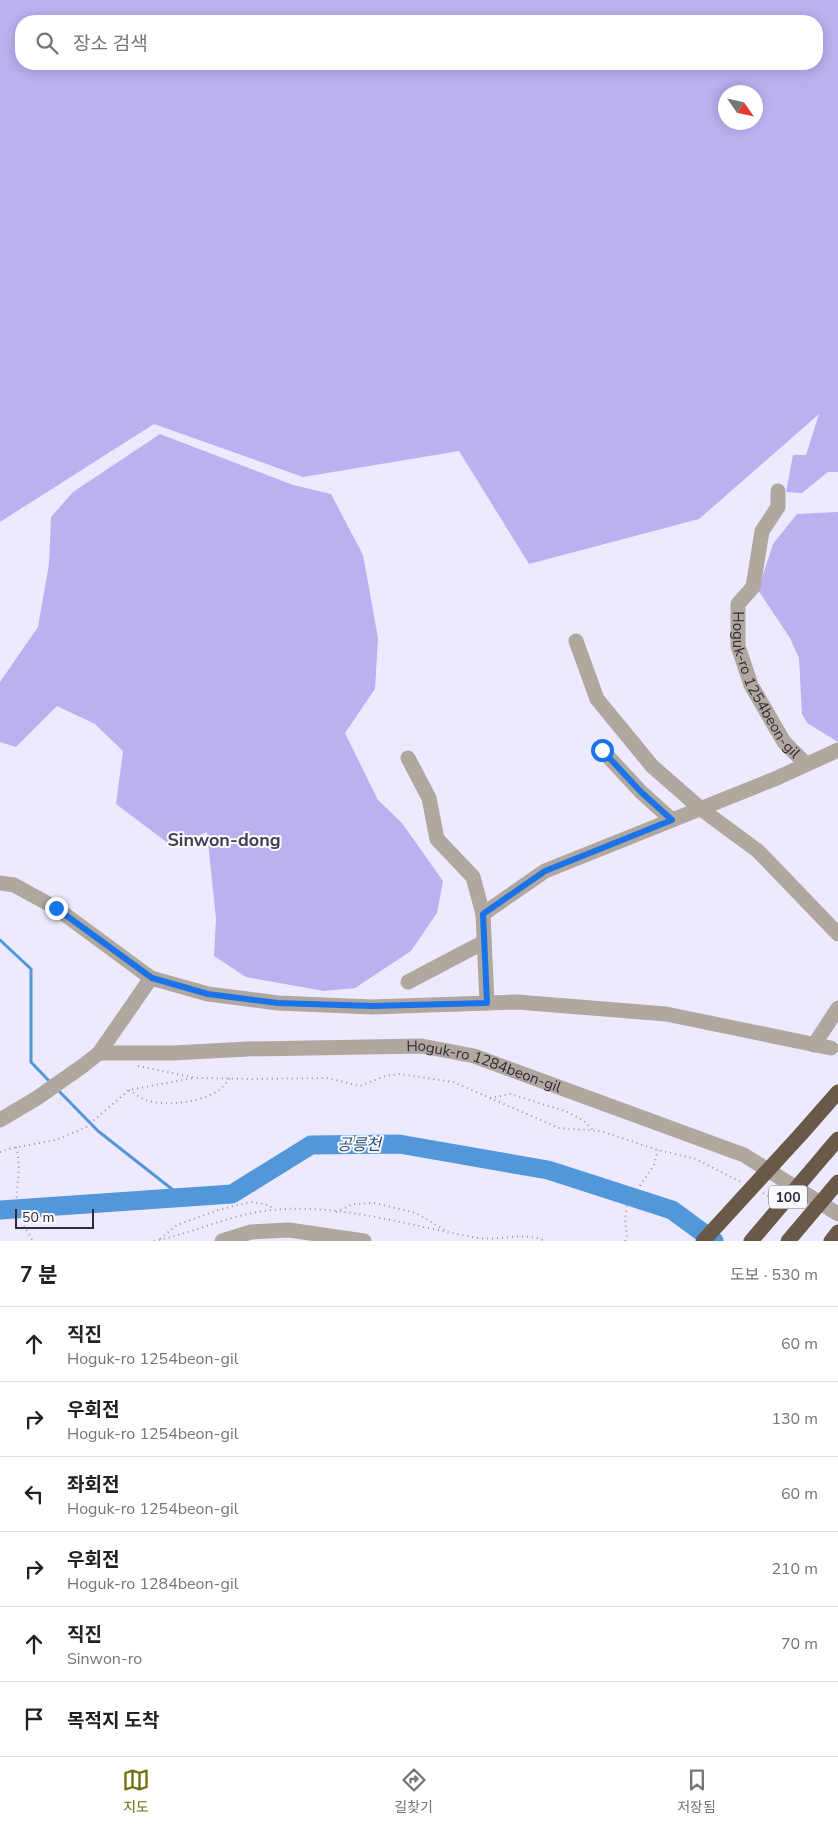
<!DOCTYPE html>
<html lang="ko">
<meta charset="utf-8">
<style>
body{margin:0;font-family:"Nunito Sans","Noto Sans KR",sans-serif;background:#f2f2f2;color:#202124}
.compass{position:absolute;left:718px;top:85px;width:45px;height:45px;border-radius:50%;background:#fff;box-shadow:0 2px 12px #0003;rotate:124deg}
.scale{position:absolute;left:15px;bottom:12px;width:79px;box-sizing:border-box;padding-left:5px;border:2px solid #2f2d37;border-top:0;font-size:14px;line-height:18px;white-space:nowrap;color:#2f2d37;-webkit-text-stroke:4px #faf9fe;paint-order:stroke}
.stop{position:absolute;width:15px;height:15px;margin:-11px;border:4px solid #1a73e8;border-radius:50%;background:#fff}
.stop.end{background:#1a73e8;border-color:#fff;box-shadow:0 1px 5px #0008}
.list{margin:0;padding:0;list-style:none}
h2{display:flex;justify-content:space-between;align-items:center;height:65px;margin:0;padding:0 20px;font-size:21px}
h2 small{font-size:16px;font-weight:400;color:#757577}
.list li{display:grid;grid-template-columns:32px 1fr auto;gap:15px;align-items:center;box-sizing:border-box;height:75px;padding:0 20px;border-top:1px solid #e0e0e0}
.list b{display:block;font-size:19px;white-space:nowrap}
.list p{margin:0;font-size:16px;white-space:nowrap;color:#757577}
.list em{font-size:16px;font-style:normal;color:#757577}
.icon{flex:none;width:28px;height:28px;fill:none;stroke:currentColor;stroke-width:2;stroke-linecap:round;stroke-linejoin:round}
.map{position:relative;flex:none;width:838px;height:1241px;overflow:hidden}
.search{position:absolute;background:#fff;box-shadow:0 2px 12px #0003;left:15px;right:15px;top:15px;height:55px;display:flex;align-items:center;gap:12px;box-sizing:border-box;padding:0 18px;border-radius:20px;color:#757577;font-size:19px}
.sheet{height:515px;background:#fff}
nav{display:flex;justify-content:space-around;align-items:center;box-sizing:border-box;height:70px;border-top:1px solid #e0e0e0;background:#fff;font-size:14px;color:#757577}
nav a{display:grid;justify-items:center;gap:2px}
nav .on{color:#6c6d0f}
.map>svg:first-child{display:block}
.green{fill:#bcb0f1;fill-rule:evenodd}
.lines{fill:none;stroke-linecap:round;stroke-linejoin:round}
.stream{stroke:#5197da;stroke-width:3}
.river{stroke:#5197da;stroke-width:19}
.path{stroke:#9693a3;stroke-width:2;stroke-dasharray:1 4;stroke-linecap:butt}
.minor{stroke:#b0a79e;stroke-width:15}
.highway{stroke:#6a5947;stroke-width:15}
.highway-bridge{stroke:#6a5947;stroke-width:15}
.route{stroke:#1a73e8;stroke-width:6}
.labels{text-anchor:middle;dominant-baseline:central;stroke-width:4;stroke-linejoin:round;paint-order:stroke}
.shield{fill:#faf9fe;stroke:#6c6a73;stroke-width:1}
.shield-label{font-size:14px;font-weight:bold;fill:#2f2d37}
.street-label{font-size:15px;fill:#2f2d37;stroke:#faf9fe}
.water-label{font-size:16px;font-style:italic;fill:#1f4f7c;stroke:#faf9fe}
.quarter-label{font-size:18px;font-weight:bold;fill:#434055;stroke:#faf9fe}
</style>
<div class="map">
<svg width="838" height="1241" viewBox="0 0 838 1241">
<rect width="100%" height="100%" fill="#edeaff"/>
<!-- green -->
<g class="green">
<path d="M 0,0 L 838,0 L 838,472 L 828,472 L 802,493 L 786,492 L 793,455 L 806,455 L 819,414 L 699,519 L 529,564 L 459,451 L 303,477 L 154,424 L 0,522 ZM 21,21 L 817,21 L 817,64 L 21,64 ZM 726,92 L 756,92 L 756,122 L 726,122 Z"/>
<path d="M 160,434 L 293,485 L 331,494 L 363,555 L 378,638 L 375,689 L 345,733 L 378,800 L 402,823 L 443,881 L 437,913 L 411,951 L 355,988 L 324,991 L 246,977 L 214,956 L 216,919 L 207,832 L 173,847 L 116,804 L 123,751 L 95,724 L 57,706 L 16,747 L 0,742 L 0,682 L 38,627 L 49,564 L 51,517 L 73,492 Z"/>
<path d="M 838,512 L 838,742 L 807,723 L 802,714 L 799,658 L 790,638 L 758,590 L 773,544 L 797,514 Z"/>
</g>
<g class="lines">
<!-- stream -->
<g class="stream">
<path d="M 0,940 L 31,969 L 31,1062 L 51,1083"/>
<path d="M 57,1089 L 98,1131 L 182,1197"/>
</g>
<!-- river -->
<path class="river" d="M 0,1210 L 232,1194 L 311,1145 L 399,1144 L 548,1170 L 672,1210 L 714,1241"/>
<!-- path -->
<g class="path">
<path d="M 138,1066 L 196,1078 L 253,1079 L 328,1078 L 360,1086 L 385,1076 L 400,1074 L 453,1082 L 559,1128 L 600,1131 L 658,1150 L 696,1159 L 741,1182"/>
<path d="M 129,1090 C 134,1093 140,1098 146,1100 C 165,1107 203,1102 219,1090 C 223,1087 227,1082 230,1078"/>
<path d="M 490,1098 L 510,1094 L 565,1111 L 583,1120 L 593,1130"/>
<path d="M 16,1147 C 22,1167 16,1182 17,1201 C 19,1216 25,1229 33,1241"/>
<path d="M 0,1152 L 12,1148 L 56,1140 L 86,1127 L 129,1090 L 194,1078"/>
<path d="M 763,1193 L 772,1198"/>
<path d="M 336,1212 L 353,1204 L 374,1203 L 416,1213 L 448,1232"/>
<path d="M 160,1239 L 177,1225 L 218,1210 L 250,1202 L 265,1204 L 275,1209"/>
<path d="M 154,1241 C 191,1234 226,1216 264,1211 C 335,1201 408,1226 478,1238 C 500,1241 524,1231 545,1241"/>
<path d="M 625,1241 L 627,1237 L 625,1220 L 627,1205 L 654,1165 L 658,1150"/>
</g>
<!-- minor -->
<g class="minor">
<path id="s1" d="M 778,491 L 778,507 L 762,531 L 753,587 L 738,604 L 738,646 L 751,685 L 784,742 L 806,764"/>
<path d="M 576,641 L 597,699 L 652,766 L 701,809 L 758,851 L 838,934"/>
<path d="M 602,750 L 641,792 L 672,820"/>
<path d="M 408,758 L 429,798 L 437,839 L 473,877 L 483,914 L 487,1003"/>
<path d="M 0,883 L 14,885 L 56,908 L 151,978 L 208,994 L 278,1003 L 372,1007 L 517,1002 L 666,1014 L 831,1048"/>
<path d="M 483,914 L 545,871 L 777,778 L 838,750"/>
<path d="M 408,982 L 484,942"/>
<path d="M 814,1045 L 838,1008"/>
<path id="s2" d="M 99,1053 L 173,1053 L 248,1049 L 422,1046 L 474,1056 L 744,1155 L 838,1214"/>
<path d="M 0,1120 L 37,1098 L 84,1065 L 99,1053 L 151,978"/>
<path d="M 222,1241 L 251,1232 L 289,1230 L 364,1241"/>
</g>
<!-- highway -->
<g class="highway">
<path d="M 802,1133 L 838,1092"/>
<path d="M 826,1153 L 838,1139"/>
</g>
<!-- highway-bridge -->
<g class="highway-bridge">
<path d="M 703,1241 L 802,1133"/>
<path d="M 751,1241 L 826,1153"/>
<path d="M 788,1241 L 838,1182"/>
<path d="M 831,1241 L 838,1232"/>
</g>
</g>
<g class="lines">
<!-- route -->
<path class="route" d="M 56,908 L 152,978 L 208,994 L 278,1003 L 372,1006 L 487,1003 L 483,914 L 545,871 L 672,820 L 641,792 L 602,750"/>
</g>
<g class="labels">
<!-- shield labels -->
<rect class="shield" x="769" y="1185.5" width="38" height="23" rx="4"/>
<g class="shield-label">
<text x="788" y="1197">100</text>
</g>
<!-- street labels -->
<g class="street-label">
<text stroke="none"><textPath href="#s1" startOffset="212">Hoguk-ro 1254beon-gil</textPath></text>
<text stroke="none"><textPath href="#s2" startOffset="388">Hoguk-ro 1284beon-gil</textPath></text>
</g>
<!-- water labels -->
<g class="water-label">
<text x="359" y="1145">공릉천</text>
</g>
<!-- quarter labels -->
<g class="quarter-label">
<text x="224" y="840">Sinwon-dong</text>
</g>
</g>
</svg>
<svg class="compass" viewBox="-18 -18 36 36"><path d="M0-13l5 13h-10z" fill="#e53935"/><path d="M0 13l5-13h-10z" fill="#757577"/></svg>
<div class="scale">50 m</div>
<div class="stop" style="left:602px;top:750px"></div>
<div class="stop end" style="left:56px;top:908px"></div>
<div class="search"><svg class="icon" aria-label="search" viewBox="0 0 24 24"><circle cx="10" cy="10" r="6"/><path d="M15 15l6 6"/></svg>장소 검색</div>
</div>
<section class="sheet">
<h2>7 분<small>도보 · 530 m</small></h2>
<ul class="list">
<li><svg class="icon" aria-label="ahead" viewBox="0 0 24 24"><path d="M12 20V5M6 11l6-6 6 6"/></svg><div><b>직진</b><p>Hoguk-ro 1254beon-gil</p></div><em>60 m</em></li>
<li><svg class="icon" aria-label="right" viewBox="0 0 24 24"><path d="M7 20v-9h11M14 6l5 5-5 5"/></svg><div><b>우회전</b><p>Hoguk-ro 1254beon-gil</p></div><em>130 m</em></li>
<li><svg class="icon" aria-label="left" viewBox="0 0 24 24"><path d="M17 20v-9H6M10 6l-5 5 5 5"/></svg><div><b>좌회전</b><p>Hoguk-ro 1254beon-gil</p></div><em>60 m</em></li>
<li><svg class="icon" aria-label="right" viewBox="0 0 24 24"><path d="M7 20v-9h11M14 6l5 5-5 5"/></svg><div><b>우회전</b><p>Hoguk-ro 1284beon-gil</p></div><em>210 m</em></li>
<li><svg class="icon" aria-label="ahead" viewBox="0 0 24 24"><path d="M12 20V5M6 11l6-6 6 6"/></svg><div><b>직진</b><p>Sinwon-ro</p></div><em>70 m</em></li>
<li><svg class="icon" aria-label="arrive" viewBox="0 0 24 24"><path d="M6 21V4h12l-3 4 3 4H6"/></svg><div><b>목적지 도착</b></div></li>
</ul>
</section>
<nav>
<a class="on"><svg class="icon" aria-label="map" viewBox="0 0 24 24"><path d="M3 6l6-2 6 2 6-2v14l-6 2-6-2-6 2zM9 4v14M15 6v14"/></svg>지도</a>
<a><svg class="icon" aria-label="directions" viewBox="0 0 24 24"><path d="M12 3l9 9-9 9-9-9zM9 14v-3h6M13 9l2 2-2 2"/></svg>길찾기</a>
<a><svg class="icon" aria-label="saved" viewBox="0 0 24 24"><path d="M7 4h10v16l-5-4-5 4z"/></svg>저장됨</a>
</nav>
